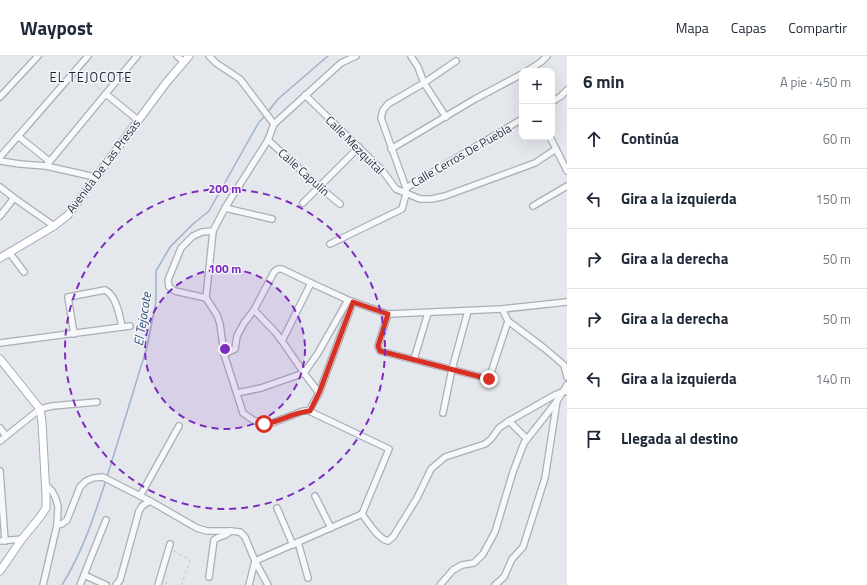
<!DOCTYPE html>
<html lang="es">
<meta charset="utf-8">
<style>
body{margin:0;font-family:"Titillium Web",sans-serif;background:#f6f6f7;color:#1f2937}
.controls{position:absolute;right:12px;top:12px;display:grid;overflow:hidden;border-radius:8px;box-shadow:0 4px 16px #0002}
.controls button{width:36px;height:36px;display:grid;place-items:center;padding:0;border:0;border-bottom:1px solid #e0e1e3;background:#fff;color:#1f2937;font:20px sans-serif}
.stop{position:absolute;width:12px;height:12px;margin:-9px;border:3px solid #d93025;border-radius:50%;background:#fff}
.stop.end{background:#d93025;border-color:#fff;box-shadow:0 1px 4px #0008}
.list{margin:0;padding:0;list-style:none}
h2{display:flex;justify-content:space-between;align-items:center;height:52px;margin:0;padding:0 16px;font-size:17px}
h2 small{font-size:13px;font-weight:400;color:#747a83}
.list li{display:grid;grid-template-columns:26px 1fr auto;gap:12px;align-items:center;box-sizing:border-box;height:60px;padding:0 16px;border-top:1px solid #e0e1e3}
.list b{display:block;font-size:15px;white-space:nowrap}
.list em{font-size:13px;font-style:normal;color:#747a83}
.icon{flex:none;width:22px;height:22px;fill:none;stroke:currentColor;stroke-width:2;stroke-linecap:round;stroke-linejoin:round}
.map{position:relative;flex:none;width:567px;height:529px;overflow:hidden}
header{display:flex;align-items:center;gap:24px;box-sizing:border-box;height:56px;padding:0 20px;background:#fff;border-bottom:1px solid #e0e1e3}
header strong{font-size:19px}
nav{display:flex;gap:22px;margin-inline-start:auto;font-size:14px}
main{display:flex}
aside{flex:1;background:#fff}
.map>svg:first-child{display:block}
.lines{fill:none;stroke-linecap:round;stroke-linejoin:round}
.stream{stroke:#9fb4cc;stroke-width:1.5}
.minor-casing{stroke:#a9aeb7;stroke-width:8}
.major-casing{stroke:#a3abb8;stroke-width:9}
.path{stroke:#c2c5cb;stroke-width:1;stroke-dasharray:3 3;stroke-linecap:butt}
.minor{stroke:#f7f8fa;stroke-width:5.5}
.major{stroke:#fff;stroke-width:7}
.route{stroke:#d93025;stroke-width:5}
.ring{fill:none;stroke:#7b2cbf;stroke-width:2;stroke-dasharray:7 5}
.labels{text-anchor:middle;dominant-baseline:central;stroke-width:3;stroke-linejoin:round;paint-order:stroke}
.street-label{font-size:12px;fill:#2b3445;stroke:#f4f6f9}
.neighbourhood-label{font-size:13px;letter-spacing:1px;fill:#1d2536;stroke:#f4f6f9}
.water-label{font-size:13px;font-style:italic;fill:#34527a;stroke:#f4f6f9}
.centre{fill:#7b2cbf;stroke:#f4f6f9;stroke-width:2}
.ring-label{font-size:12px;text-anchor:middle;font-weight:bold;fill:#7b2cbf;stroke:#f4f6f9;stroke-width:3;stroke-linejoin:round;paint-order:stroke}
</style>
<header>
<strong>Waypost</strong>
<nav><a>Mapa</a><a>Capas</a><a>Compartir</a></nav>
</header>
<main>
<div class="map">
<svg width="567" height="529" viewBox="0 0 567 529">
<rect width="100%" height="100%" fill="#e4e7ec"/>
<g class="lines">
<!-- stream -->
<g class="stream">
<path d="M 267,57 L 278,43 L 328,0"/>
<path d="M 107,421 L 147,291 L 156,245 L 156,215 L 170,191 L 193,168 L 209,155 L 259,66 L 265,60"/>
<path d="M 62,529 C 82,497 94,461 106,424"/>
</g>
<!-- minor casing -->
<g class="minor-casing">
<g id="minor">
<path d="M 177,0 L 184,6"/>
<path d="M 209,0 L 216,7 L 240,23 L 274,68"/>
<path d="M 411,0 L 418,11 L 424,27 L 446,61"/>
<path d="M 527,15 L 541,6 L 547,0"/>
<path d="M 106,38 L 138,64"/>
<path d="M 305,39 L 382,114 L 396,133 L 420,143 L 432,143 L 445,140 L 535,107 L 556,93"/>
<path d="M 0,41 L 38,0"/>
<path d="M 552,46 L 561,40 L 567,34"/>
<path d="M 18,80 L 49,105"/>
<path d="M 550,81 L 567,115"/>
<path d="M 268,84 L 318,130 L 340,148"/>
<path d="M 391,93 L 475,43 L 522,18"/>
<path d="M 0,101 L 88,0"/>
<path d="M 0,105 L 20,108 L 46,110 L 95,121"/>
<path d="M 46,110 L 137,0"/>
<path d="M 0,131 L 14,142 L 54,170"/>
<path d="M 406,132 L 381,62 L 383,54 L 388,48 L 424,27 L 456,5"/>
<path d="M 303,147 L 359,91"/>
<path d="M 533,150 L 567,130"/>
<path d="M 225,152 L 272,163"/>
<path d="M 0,160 L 14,142"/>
<path d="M 330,188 L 402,153 L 406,138 L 406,132 L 522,63"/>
<path d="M 9,196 L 24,216"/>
<path d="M 206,242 L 175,235 L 169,231 L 168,224 L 181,192 L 193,180 L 202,176 L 213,175"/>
<path d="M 502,253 L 508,265 L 544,292 L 564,309 L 567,321"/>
<path d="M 254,254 L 276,277 L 282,285 L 304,317 L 319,337"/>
<path d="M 388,258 L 378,290 L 380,295 L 489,323 L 508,265"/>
<path d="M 74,278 L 68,241 L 105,234 C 116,239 120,260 122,271"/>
<path d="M 282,285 L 311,227"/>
<path d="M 0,287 L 122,271 L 130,270"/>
<path d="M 224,298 L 235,293 L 237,280 L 244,267 L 254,254 L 274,216 L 278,213 L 282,213 L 311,227 L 348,244 L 388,258 L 502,253 L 567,246"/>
<path d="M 414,303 L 428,257"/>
<path d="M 237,337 L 261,332 L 304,317 L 318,297 L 348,244"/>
<path d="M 309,355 L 319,337 L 353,246"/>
<path d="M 443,357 L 452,313 L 468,255"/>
<path d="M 509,365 L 527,383"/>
<path d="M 0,372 L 6,380"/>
<path d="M 0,385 L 40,353 L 52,350 L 97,346"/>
<path d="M 0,415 L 5,485"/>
<path d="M 140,440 L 179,370"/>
<path d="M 315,440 L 331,472"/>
<path d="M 277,452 L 293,489"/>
<path d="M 362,458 C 368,466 378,483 388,485 L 393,481 L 417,442 L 431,413 L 445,401 L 485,388 L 491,383 L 499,372 L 509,365 L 553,340 L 564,335 L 567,336"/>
<path d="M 57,469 L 62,468 L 67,464 L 80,431 L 86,425 L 93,422 L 103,421 L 150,445 L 197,472 L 207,475 L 231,475 L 240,476 L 245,481 L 255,505 L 268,529"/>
<path d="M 0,485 L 22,483"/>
<path d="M 298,486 L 308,522"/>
<path d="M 255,505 L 362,458 L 389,393 L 309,355 L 303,355 L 272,367 L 264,368 L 253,364 L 243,357 L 224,298 L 220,268 L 217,259 L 206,242 L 213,175 L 225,152 L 268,84 L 274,68 L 341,7 L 356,0"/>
<path d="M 84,519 L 106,529"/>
<path d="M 209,521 L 214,484 L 217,482 L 225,479 L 231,475"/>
<path d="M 43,529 L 57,469 L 58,451 L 56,443 L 52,435 L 46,429"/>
<path d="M 80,529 L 106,464"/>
<path d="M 116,529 L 120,524 L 139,455 L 142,450 L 150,445"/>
<path d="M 158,529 L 170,488"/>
<path d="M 249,529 L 255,505"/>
<path d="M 440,529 L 453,514 L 462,509 L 474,507 L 483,498 L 495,476 L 513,416 L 524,387 L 557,345 L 567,329"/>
<path d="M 495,529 L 504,521 L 512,503 L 523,491 L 545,422 L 557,345"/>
</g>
</g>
<!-- major casing -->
<g class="major-casing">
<g id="major">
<path d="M 0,202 L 54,170 L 68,159 L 166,27 L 189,0"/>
<path d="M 0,303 L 40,353 L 42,366 L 46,439 L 46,452 L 40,461 L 22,483 L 0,515"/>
</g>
</g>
<!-- path -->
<g class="path">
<path d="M 81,15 L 102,35"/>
<path d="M 174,495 L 190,504 L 182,528 L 180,529"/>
<path d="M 165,526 L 170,529"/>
</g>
<!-- minor -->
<use href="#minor" class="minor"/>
<!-- major -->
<use href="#major" class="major"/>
</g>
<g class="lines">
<!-- route -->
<path class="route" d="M 264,368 C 280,366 294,356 310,355 L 319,337 L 353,246 L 388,258 L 378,290 L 380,295 L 489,323"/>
</g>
<!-- distance rings -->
<circle cx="225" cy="293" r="80" fill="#7b2cbf" fill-opacity=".12"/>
<g class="ring">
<circle cx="225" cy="293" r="80"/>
<circle cx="225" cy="293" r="160"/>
</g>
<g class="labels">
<!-- street labels -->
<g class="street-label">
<text transform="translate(355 89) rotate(45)">Calle Mezquital</text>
<text transform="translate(461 99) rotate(-30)">Calle Cerros De Puebla</text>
<text transform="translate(103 110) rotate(-53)">Avenida De Las Presas</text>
<text transform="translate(304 116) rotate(42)">Calle Capulín</text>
</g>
<!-- neighbourhood labels -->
<g class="neighbourhood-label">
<text x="91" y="21">EL TEJOCOTE</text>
</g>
<!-- water labels -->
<g class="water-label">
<text transform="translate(142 263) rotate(-81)">El Tejocote</text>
</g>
</g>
<circle cx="225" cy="293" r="6" class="centre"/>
<g class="ring-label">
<text x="225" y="137">200 m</text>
<text x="225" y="217">100 m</text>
</g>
</svg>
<div class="controls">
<button>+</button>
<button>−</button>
</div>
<div class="stop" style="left:264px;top:368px"></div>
<div class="stop end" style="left:489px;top:323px"></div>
</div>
<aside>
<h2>6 min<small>A pie · 450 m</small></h2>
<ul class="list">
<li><svg class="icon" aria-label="ahead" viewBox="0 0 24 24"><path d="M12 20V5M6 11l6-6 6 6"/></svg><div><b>Continúa</b></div><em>60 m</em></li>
<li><svg class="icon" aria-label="left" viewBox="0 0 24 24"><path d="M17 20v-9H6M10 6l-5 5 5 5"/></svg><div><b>Gira a la izquierda</b></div><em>150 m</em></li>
<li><svg class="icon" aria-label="right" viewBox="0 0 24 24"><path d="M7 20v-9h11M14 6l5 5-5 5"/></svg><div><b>Gira a la derecha</b></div><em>50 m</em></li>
<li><svg class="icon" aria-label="right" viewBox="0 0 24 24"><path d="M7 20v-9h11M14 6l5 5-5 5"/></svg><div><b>Gira a la derecha</b></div><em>50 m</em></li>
<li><svg class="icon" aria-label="left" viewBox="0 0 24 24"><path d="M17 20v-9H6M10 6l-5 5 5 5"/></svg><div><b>Gira a la izquierda</b></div><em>140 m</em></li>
<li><svg class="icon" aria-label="arrive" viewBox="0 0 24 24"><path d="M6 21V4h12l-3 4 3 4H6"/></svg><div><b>Llegada al destino</b></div></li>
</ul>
</aside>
</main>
